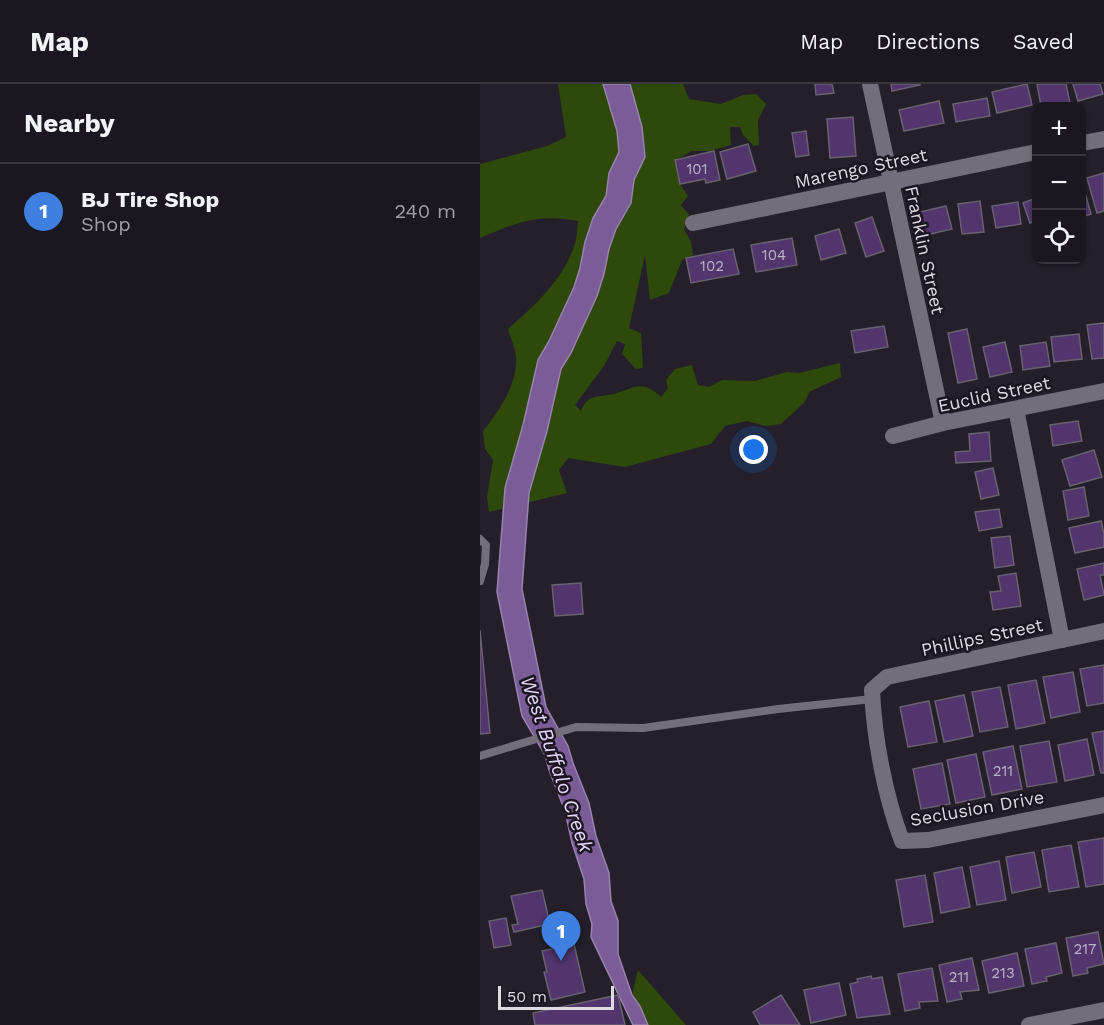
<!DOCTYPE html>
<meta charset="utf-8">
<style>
body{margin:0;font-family:"Work Sans",sans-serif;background:#28242d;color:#f1f3f6}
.controls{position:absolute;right:18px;top:18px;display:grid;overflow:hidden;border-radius:12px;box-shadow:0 2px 4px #0004}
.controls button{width:54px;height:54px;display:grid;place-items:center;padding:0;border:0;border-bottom:2px solid #39363e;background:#1b1720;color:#f1f3f6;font:30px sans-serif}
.scale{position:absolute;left:18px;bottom:15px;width:116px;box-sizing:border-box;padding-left:6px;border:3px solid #dfdbe3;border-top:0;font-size:16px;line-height:21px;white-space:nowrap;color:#dfdbe3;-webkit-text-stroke:4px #1b1621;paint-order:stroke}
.you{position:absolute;left:274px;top:366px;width:21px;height:21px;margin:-15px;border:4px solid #fff;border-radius:50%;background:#1a73e8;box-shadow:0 0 0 9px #1a73e833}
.badge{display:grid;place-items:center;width:39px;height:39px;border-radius:50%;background:#8ece43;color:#fff;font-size:20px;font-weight:700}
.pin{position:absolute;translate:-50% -50px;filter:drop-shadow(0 2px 3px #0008)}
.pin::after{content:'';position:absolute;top:32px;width:21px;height:18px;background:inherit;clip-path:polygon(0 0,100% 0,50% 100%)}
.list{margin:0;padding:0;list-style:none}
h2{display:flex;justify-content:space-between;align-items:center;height:78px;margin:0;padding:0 24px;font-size:26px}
h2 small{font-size:20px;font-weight:400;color:#a09fa5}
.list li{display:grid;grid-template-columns:39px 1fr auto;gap:18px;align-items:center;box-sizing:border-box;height:96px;padding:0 24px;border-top:2px solid #39363e}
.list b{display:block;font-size:22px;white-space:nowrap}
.list p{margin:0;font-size:20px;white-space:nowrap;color:#a09fa5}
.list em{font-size:20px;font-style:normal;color:#a09fa5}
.icon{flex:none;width:33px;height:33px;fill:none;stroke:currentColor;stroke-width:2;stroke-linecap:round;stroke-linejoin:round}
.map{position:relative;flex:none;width:624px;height:941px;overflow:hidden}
header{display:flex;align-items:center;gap:36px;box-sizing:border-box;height:84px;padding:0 30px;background:#1b1720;border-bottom:2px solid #39363e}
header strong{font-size:28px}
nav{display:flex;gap:33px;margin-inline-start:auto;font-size:21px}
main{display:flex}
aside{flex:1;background:#1b1720}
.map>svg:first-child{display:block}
.green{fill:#2e490a}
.water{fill:#7a5c97;stroke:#9882ae;stroke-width:1.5}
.building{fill:#51356c;stroke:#68616f;stroke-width:1.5}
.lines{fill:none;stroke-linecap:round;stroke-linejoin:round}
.lane{stroke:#746d7b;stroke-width:8}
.street{stroke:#746d7b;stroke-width:16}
.labels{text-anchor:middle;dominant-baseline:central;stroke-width:5;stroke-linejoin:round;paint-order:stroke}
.number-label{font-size:15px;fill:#bcb2c5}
.street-label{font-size:18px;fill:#dfdbe3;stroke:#1b1621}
.water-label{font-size:20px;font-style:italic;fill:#e5d5f8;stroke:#1b1621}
</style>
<header>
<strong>Map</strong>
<nav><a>Map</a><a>Directions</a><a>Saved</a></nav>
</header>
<main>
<aside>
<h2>Nearby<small></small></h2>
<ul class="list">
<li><span class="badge" style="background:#3f7fe0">1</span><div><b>BJ Tire Shop</b><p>Shop</p></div><em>240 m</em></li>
</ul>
</aside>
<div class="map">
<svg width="624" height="941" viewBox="0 0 624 941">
<rect width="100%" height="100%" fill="#241f2a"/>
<!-- green -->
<g class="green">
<path d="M 78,0 L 203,0 L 209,15 L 241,20 L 263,11 L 276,10 L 286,20 L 278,36 L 279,61 L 274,62 L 263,51 L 260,43 L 250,43 L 251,61 L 229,67 L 212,67 L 195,76 L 200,100 L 208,112 L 201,121 L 209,131 L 204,145 L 211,158 L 213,171 L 202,176 L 189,209 L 170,216 L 165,171 L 149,244 L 161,249 L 163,284 L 156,285 L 142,270 L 145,260 L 137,257 L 124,282 L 95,321 L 101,327 C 107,312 114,313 128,311 C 151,308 159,292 181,313 L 188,304 L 186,296 L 195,285 L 212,281 L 218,301 L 229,303 L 242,296 L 275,297 L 307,288 L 319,289 L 360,279 L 361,293 L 329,308 L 325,318 L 301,340 L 286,342 L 267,337 L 245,342 L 231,360 L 145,383 L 88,374 L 79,386 L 87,409 L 9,428 L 7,413 L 13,376 L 5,365 L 3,347 C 18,329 36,302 36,278 C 37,267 31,256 28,245 C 52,224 82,197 93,165 C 97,157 97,146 98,137 C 57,129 37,139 0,154 L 0,80 L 67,62 L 86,53 Z"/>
<path d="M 158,886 L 206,941 L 168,941 L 160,922 L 152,911 Z"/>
</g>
<!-- water -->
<path class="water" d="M 123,0 L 150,0 L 162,43 L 165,73 L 154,96 L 151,119 L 136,145 L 129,165 L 124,190 L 117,212 L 91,269 L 81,285 L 67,347 L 49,409 L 42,505 L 66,623 L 88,662 L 93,679 L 109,719 L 116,752 L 129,789 L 131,817 L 138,837 L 138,870 L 152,911 L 160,922 L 168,941 L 153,941 L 111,853 L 112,840 L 106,820 L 104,795 L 92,759 L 85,727 L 69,686 L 65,671 L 42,632 L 17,508 L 25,404 L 43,341 L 58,276 L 69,257 L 94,203 L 100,184 L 105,158 L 113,134 L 126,112 L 129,89 L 139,68 L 137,47 Z"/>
<!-- building -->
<g class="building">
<path d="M 335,0 L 352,0 L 354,9 L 336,11 Z"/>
<path d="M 411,0 L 440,0 L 440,1 L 412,7 Z"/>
<path d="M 547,0 L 552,21 L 517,29 L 512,8 Z"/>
<path d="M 557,0 L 586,0 L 590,19 L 561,22 Z"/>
<path d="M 593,0 L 620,0 L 623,10 L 598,17 Z"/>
<path d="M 507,14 L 510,32 L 476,38 L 473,20 Z"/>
<path d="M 459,17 L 464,39 L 424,47 L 419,26 Z"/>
<path d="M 373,33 L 376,72 L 350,74 L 347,35 Z"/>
<path d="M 326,47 L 329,71 L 316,73 L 312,49 Z"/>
<path d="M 268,60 L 276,87 L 247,95 L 240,68 Z"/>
<path d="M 234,67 L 240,96 L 226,99 L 225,95 L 200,100 L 195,76 Z"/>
<path d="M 624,89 L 624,127 L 617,129 L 607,94 Z"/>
<path d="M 602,98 L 611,130 L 602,133 Z"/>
<path d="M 556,114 L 556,137 L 550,139 L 543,119 Z"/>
<path d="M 500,117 L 504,148 L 482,150 L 478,120 Z"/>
<path d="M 538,118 L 541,140 L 516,144 L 512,122 Z"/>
<path d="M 466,122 L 472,145 L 442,152 L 436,129 Z"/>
<path d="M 392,133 L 404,167 L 386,173 L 375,139 Z"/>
<path d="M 359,145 L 366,169 L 341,176 L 335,152 Z"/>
<path d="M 312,154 L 317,181 L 276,188 L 271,161 Z"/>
<path d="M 253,165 L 259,190 L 211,199 L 206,174 Z"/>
<path d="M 624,239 L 624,274 L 612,275 L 607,241 Z"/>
<path d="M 404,242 L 408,263 L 375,269 L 371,247 Z"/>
<path d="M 487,245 L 497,295 L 478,299 L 468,249 Z"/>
<path d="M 599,250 L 602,275 L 574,278 L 571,253 Z"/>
<path d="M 525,258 L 532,288 L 510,293 L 503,263 Z"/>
<path d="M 566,258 L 570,282 L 543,286 L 540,262 Z"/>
<path d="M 598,337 L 602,357 L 573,362 L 570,341 Z"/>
<path d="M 509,348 L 511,377 L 476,379 L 475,368 L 490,367 L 489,350 Z"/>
<path d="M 614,366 L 622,393 L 590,402 L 582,376 Z"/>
<path d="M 513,384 L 519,411 L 501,415 L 495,388 Z"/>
<path d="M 604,403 L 609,432 L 588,436 L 583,407 Z"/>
<path d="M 519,425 L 522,443 L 499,447 L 495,428 Z"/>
<path d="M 621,437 L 624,449 L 624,463 L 595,469 L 589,444 Z"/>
<path d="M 530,452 L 534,481 L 515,484 L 511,454 Z"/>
<path d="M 624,479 L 624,491 L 620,491 L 624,511 L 604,516 L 597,485 Z"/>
<path d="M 536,489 L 541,522 L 513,526 L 510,508 L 521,507 L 518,492 Z"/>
<path d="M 101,499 L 103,530 L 75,532 L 72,501 Z"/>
<path d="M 0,546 L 10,649 L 0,650 Z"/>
<path d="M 624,581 L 624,619 L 607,622 L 600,585 Z"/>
<path d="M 593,588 L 600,628 L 571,634 L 563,593 Z"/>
<path d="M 556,596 L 565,639 L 536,645 L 528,601 Z"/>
<path d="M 520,603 L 528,643 L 500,648 L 492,608 Z"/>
<path d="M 484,611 L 493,652 L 464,658 L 455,617 Z"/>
<path d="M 449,617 L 457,658 L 428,663 L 420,623 Z"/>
<path d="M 624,647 L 624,689 L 621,689 L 612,649 Z"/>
<path d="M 607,655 L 614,691 L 585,697 L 578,661 Z"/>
<path d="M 569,657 L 577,698 L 547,703 L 540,662 Z"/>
<path d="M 533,662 L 542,705 L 512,711 L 503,668 Z"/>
<path d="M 496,670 L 505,713 L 476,719 L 467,676 Z"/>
<path d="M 462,679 L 470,720 L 441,725 L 433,685 Z"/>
<path d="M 624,754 L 624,800 L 606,803 L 598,758 Z"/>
<path d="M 591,761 L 599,803 L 569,808 L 562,766 Z"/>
<path d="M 554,768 L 561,803 L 532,809 L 526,773 Z"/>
<path d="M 519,777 L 526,816 L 497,821 L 490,783 Z"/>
<path d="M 482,783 L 490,823 L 461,829 L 454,789 Z"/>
<path d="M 445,791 L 453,838 L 424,843 L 416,796 Z"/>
<path d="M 62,806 L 70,840 L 34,848 L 32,841 L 38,840 L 31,812 Z"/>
<path d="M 26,834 L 31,861 L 14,864 L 9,837 Z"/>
<path d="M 618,848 L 624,880 L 607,884 L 608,889 L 593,892 L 586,854 Z"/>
<path d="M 576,859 L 582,889 L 566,893 L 567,897 L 552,900 L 545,865 Z"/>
<path d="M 94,860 L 105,908 L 71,916 L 64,888 L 67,888 L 62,867 Z"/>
<path d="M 537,869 L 544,902 L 509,909 L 502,877 Z"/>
<path d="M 492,874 L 499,906 L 480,908 L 482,915 L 467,918 L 459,881 Z"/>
<path d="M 452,884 L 458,917 L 439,918 L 440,924 L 425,927 L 418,890 Z"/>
<path d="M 391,892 L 392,895 L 402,893 L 410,930 L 377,934 L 370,900 L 378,898 L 377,895 Z"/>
<path d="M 359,899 L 366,931 L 331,939 L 324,906 Z"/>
<path d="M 138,911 L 145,941 L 55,941 L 53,929 Z"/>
<path d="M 301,911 L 320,941 L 280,941 L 273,928 Z"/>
</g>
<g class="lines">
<!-- lane -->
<g class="lane">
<path d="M 0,455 L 6,461 L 5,480 L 0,497"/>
<path d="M 0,672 L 96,643 L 163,644 L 298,625 L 392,615"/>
</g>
<!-- street -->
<g class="street">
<path d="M 390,0 L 463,339"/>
<path d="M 602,59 L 624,55"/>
<path d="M 213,139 L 556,68"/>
<path d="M 536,325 L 582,556"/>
<path d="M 413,352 L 463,339 L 624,307"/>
<path d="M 624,547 L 407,593 L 392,606 C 394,654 405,712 422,757 L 448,756 L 624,721"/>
<path d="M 549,941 L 624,926"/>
</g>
</g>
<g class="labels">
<!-- number labels -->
<g class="number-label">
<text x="217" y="85">101</text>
<text x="294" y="171">104</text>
<text x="232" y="182">102</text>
<text x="523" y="687">211</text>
<text x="605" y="865">217</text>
<text x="523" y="889">213</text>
<text x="479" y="893">211</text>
</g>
<!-- street labels -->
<g class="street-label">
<text transform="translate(381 84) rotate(-12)">Marengo Street</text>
<text transform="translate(445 166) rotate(78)">Franklin Street</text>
<text transform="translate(514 310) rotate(-12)">Euclid Street</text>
<text transform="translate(502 553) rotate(-12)">Phillips Street</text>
<text transform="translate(497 724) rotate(-10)">Seclusion Drive</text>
</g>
<!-- water labels -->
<g class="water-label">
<text transform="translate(77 680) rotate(71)">West Buffalo Creek</text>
</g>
</g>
</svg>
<div class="controls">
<button>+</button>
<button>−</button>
<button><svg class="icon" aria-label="locate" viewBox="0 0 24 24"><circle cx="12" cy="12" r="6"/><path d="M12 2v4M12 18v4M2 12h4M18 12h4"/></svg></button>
</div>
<div class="scale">50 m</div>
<div class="you"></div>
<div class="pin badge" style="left:81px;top:877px;background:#3f7fe0">1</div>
</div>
</main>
